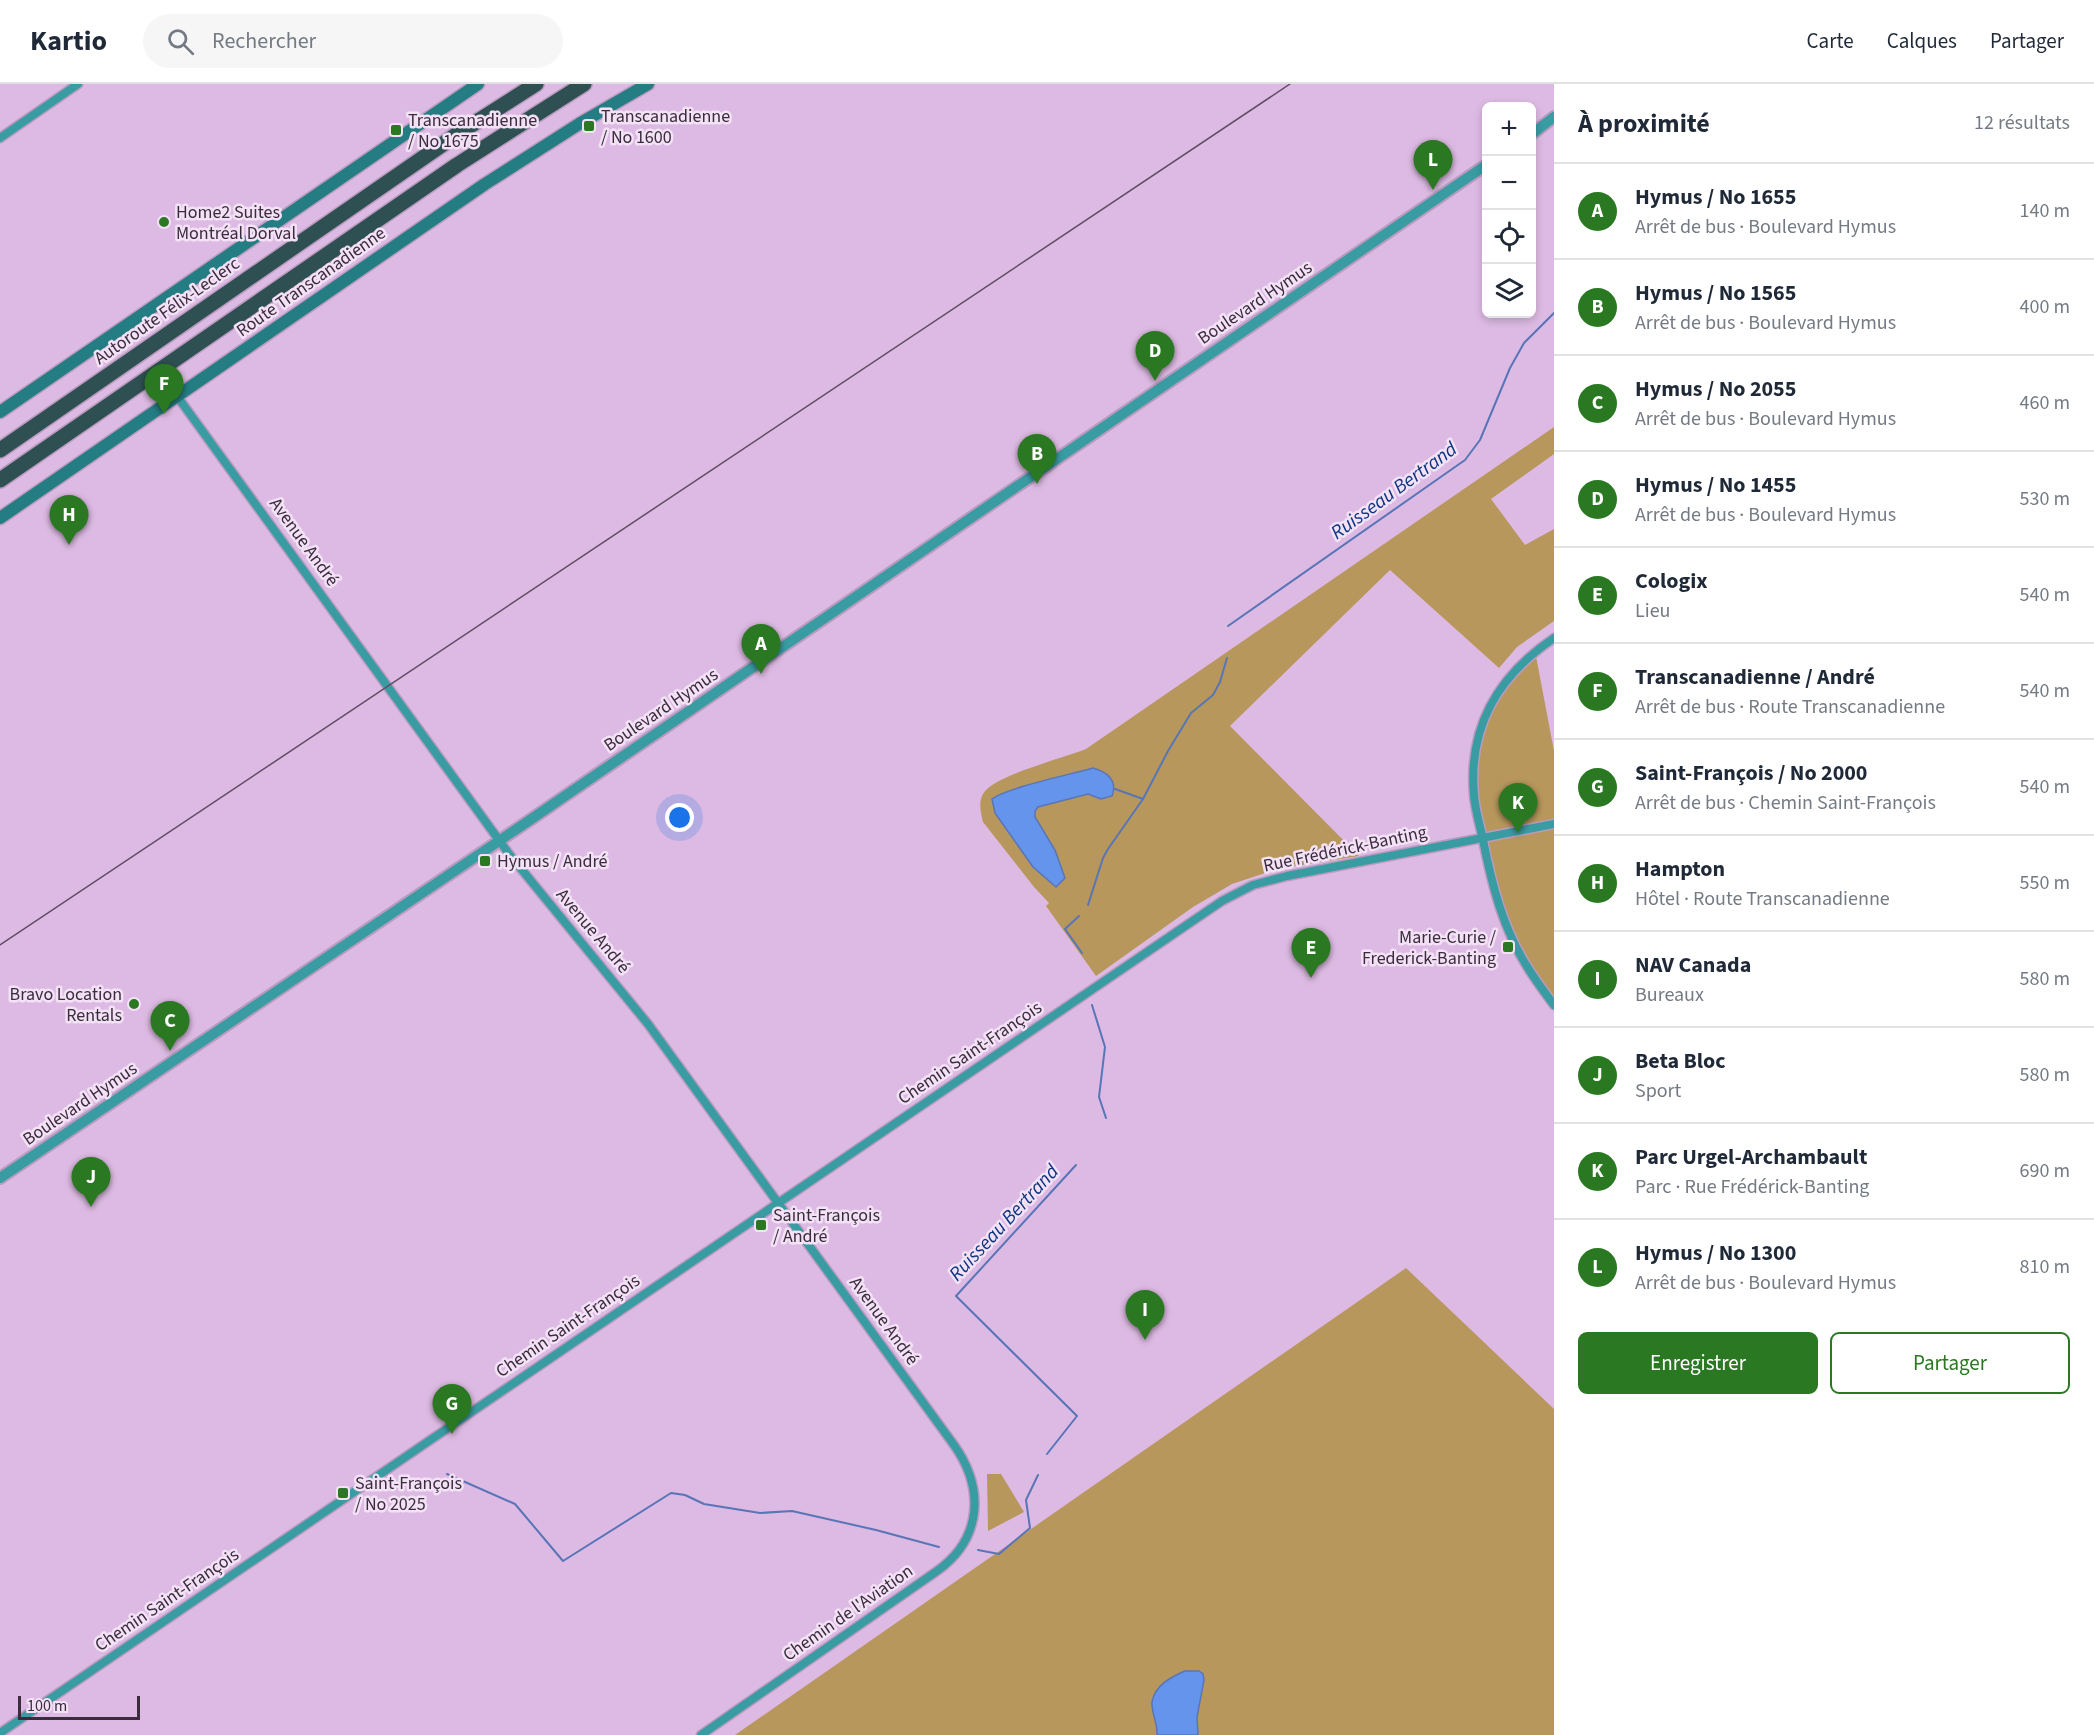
<!DOCTYPE html>
<html lang="fr">
<meta charset="utf-8">
<style>
body{margin:0;font-family:"Source Sans 3",sans-serif;background:#f6f6f7;color:#1f2937}
.controls{position:absolute;right:18px;top:18px;display:grid;overflow:hidden;border-radius:9px;box-shadow:0 3px 9px #0003}
.controls button{width:54px;height:54px;display:grid;place-items:center;padding:0;border:0;border-bottom:2px solid #e0e1e3;background:#fff;color:#1f2937;font:30px sans-serif}
.scale{position:absolute;left:18px;bottom:15px;width:122px;box-sizing:border-box;padding-left:6px;border:3px solid #3a2c3c;border-top:0;font-size:16px;line-height:21px;white-space:nowrap;color:#3a2c3c;-webkit-text-stroke:4px #f3e1f6;paint-order:stroke}
.you{position:absolute;left:680px;top:734px;width:21px;height:21px;margin:-15px;border:4px solid #fff;border-radius:50%;background:#1a73e8;box-shadow:0 0 0 9px #1a73e833}
.badge{display:grid;place-items:center;width:39px;height:39px;border-radius:50%;background:#2a7922;color:#fff;font-size:20px;font-weight:700}
.pin{position:absolute;translate:-50% -50px;filter:drop-shadow(0 2px 3px #0008)}
.pin::after{content:'';position:absolute;top:32px;width:21px;height:18px;background:inherit;clip-path:polygon(0 0,100% 0,50% 100%)}
.list{margin:0;padding:0;list-style:none}
h2{display:flex;justify-content:space-between;align-items:center;height:78px;margin:0;padding:0 24px;font-size:26px}
h2 small{font-size:20px;font-weight:400;color:#747a83}
.list li{display:grid;grid-template-columns:39px 1fr auto;gap:18px;align-items:center;box-sizing:border-box;height:96px;padding:0 24px;border-top:2px solid #e0e1e3}
.list b{display:block;font-size:22px;white-space:nowrap}
.list p{margin:0;font-size:20px;white-space:nowrap;color:#747a83}
.list em{font-size:20px;font-style:normal;color:#747a83}
.actions{display:flex;gap:12px;padding:18px 24px}
.actions a{flex:1;padding:14px 0;border:2px solid #2a7922;border-radius:9px;text-align:center;font-size:21px;color:#2a7922}
.actions .main{background:#2a7922;color:#fff}
.icon{flex:none;width:33px;height:33px;fill:none;stroke:currentColor;stroke-width:2;stroke-linecap:round;stroke-linejoin:round}
.map{position:relative;flex:none;width:1554px;height:1651px;overflow:hidden}
header{display:flex;align-items:center;gap:36px;box-sizing:border-box;height:84px;padding:0 30px;background:#fff;border-bottom:2px solid #e0e1e3}
header strong{font-size:28px}
nav{display:flex;gap:33px;margin-inline-start:auto;font-size:21px}
.search{width:420px;height:54px;background:#f6f6f7;display:flex;align-items:center;gap:15px;box-sizing:border-box;padding:0 21px;border-radius:33px;color:#747a83;font-size:22px}
main{display:flex}
aside{flex:1;background:#fff}
.map>svg:first-child{display:block}
.green{fill:#b7975c;fill-rule:evenodd}
.water{fill:#6594ec;stroke:#5875b7;stroke-width:1.5}
.lines{fill:none;stroke-linecap:round;stroke-linejoin:round}
.stream{stroke:#5875b7;stroke-width:2}
.minor-casing{stroke:#b99bbe;stroke-width:11}
.tertiary-casing{stroke:#b99bbe;stroke-width:14}
.secondary-casing{stroke:#b99bbe;stroke-width:15}
.motorway-casing{stroke:#b99bbe;stroke-width:18}
.minor{stroke:#3a9ca3;stroke-width:8}
.tertiary{stroke:#3a9ca3;stroke-width:10}
.secondary{stroke:#237d83;stroke-width:12}
.motorway{stroke:#2e5052;stroke-width:15}
.tram{stroke:#604d63;stroke-width:1.5}
.poi-dot{fill:#2a7922;stroke:#f3e1f6;stroke-width:2}
.labels{text-anchor:middle;dominant-baseline:central;stroke-width:5;stroke-linejoin:round;paint-order:stroke}
.poi-label{font-size:18px;fill:#3a2c3c;stroke:#f3e1f6;text-anchor:start}
.street-label{font-size:18px;fill:#3a2c3c;stroke:#f3e1f6}
.water-label{font-size:20px;font-style:italic;fill:#0d3581;stroke:#f3e1f6}
</style>
<header>
<strong>Kartio</strong>
<div class="search"><svg class="icon" aria-label="search" viewBox="0 0 24 24"><circle cx="10" cy="10" r="6"/><path d="M15 15l6 6"/></svg>Rechercher</div>
<nav><a>Carte</a><a>Calques</a><a>Partager</a></nav>
</header>
<main>
<div class="map">
<svg width="1554" height="1651" viewBox="0 0 1554 1651">
<rect width="100%" height="100%" fill="#ddbae3"/>
<!-- green -->
<g class="green">
<path d="M 1554,343 L 1554,370 L 1491,415 L 1525,461 L 1554,445 L 1554,537 L 1517,563 L 1499,584 L 1390,486 L 1230,642 L 1359,772 L 1277,785 L 1232,800 L 1193,823 L 1096,892 L 1046,822 L 1049,819 L 1034,803 L 983,738 C 981,729 978,719 983,710 C 992,692 1064,674 1086,665 ZM 1112,694 L 1101,715 L 1088,710 L 1038,723 L 1035,727 L 1035,733 L 1055,766 L 1065,794 L 1056,803 L 1033,783 L 995,729 Z"/>
<path d="M 1535,567 L 1554,667 L 1554,921 L 1507,844 L 1474,713 L 1473,679 L 1487,627 Z"/>
<path d="M 1406,1184 L 1554,1325 L 1554,1651 L 735,1651 Z"/>
<path d="M 987,1390 L 1001,1390 L 1024,1428 L 988,1447 Z"/>
</g>
<!-- water -->
<g class="water">
<path d="M 1093,684 C 1107,688 1118,696 1112,712 L 1101,715 L 1088,710 L 1038,723 L 1035,727 L 1035,733 L 1055,766 L 1065,794 L 1056,803 L 1033,783 L 995,729 L 992,715 C 1006,704 1072,690 1093,684 Z"/>
<path d="M 1185,1587 L 1199,1587 L 1203,1590 L 1204,1596 L 1197,1633 L 1198,1651 L 1157,1651 C 1158,1640 1151,1628 1152,1618 C 1155,1601 1171,1593 1185,1587 Z"/>
</g>
<g class="lines">
<!-- stream -->
<g class="stream">
<path d="M 1228,542 L 1465,376 L 1480,356 L 1510,284 L 1524,259 L 1554,229"/>
<path d="M 1115,705 L 1143,715"/>
<path d="M 1088,821 L 1103,774 L 1108,765 L 1143,715 L 1168,667 L 1191,629 L 1213,611 L 1220,598 L 1227,574"/>
<path d="M 1079,832 L 1065,845 L 1082,869"/>
<path d="M 1092,921 L 1105,963 L 1099,1013 L 1106,1034"/>
<path d="M 1047,1370 L 1077,1332 L 956,1212 L 1076,1081"/>
<path d="M 447,1390 L 515,1420 L 563,1477 L 671,1409 L 685,1411 L 704,1420 L 760,1429 L 792,1427 L 876,1446 L 939,1463"/>
<path d="M 978,1466 L 999,1470 L 1030,1444 L 1026,1416 L 1038,1391"/>
</g>
<!-- minor casing -->
<g class="minor-casing">
<g id="minor">
<path d="M 0,54 L 78,0"/>
<path d="M 177,312 L 509,770 L 648,940 L 954,1361 C 985,1405 982,1455 937,1487 L 701,1651"/>
<path d="M 1554,554 C 1498,592 1468,642 1474,711 C 1475,726 1480,741 1483,756 C 1492,801 1503,845 1528,884 C 1536,897 1545,909 1554,921"/>
<path d="M 0,1649 L 1222,817 L 1253,801 L 1287,792 L 1554,740"/>
</g>
</g>
<!-- tertiary casing -->
<g class="tertiary-casing">
<g id="tertiary">
<path d="M 1532,50 L 1554,33"/>
<path d="M 0,1094 L 527,738 L 1486,81"/>
</g>
</g>
<!-- secondary casing -->
<g class="secondary-casing">
<g id="secondary">
<path d="M 0,328 L 478,0"/>
<path d="M 0,434 L 485,100 L 579,40 L 648,0"/>
</g>
</g>
<!-- motorway casing -->
<g class="motorway-casing">
<g id="motorway">
<path d="M 0,366 L 459,49 L 536,0"/>
<path d="M 0,396 L 457,81 L 584,0"/>
</g>
</g>
<!-- minor -->
<use href="#minor" class="minor"/>
<!-- tertiary -->
<use href="#tertiary" class="tertiary"/>
<!-- secondary -->
<use href="#secondary" class="secondary"/>
<!-- motorway -->
<use href="#motorway" class="motorway"/>
<!-- tram -->
<path class="tram" d="M 0,861 L 1290,0"/>
</g>
<!-- markers -->
<g class="poi-dot">
<rect x="583" y="36" width="12" height="12" rx="3"/>
<rect x="390" y="40" width="12" height="12" rx="3"/>
<circle cx="164" cy="138" r="6"/>
<rect x="479" y="771" width="12" height="12" rx="3"/>
<rect x="1502" y="857" width="12" height="12" rx="3"/>
<circle cx="134" cy="920" r="6"/>
<rect x="755" y="1135" width="12" height="12" rx="3"/>
<rect x="337" y="1403" width="12" height="12" rx="3"/>
</g>
<g class="labels">
<!-- poi labels -->
<g class="poi-label">
<text x="601" y="32">Transcanadienne<tspan x="601" dy="21">/ No 1600</tspan></text>
<text x="408" y="36">Transcanadienne<tspan x="408" dy="21">/ No 1675</tspan></text>
<text x="176" y="128">Home2 Suites<tspan x="176" dy="21">Montréal Dorval</tspan></text>
<text x="497" y="777">Hymus / André</text>
<text x="1496" y="853" text-anchor="end">Marie-Curie /<tspan x="1496" dy="21">Frederick-Banting</tspan></text>
<text x="122" y="910" text-anchor="end">Bravo Location<tspan x="122" dy="21">Rentals</tspan></text>
<text x="773" y="1131">Saint-François<tspan x="773" dy="21">/ André</tspan></text>
<text x="355" y="1399">Saint-François<tspan x="355" dy="21">/ No 2025</tspan></text>
</g>
<!-- street labels -->
<g class="street-label">
<text transform="translate(311 198) rotate(-35)">Route Transcanadienne</text>
<text transform="translate(1255 219) rotate(-34)">Boulevard Hymus</text>
<text transform="translate(167 227) rotate(-35)">Autoroute Félix-Leclerc</text>
<text transform="translate(304 458) rotate(54)">Avenue André</text>
<text transform="translate(661 626) rotate(-34)">Boulevard Hymus</text>
<text transform="translate(1345 765) rotate(-12)">Rue Frédérick-Banting</text>
<text transform="translate(593 847) rotate(50)">Avenue André</text>
<text transform="translate(970 969) rotate(-34)">Chemin Saint-François</text>
<text transform="translate(80 1020) rotate(-34)">Boulevard Hymus</text>
<text transform="translate(884 1237) rotate(54)">Avenue André</text>
<text transform="translate(568 1242) rotate(-34)">Chemin Saint-François</text>
<text transform="translate(167 1516) rotate(-34)">Chemin Saint-François</text>
<text transform="translate(848 1529) rotate(-35)">Chemin de l'Aviation</text>
</g>
<!-- water labels -->
<g class="water-label">
<text transform="translate(1394 407) rotate(-36)">Ruisseau Bertrand</text>
<text transform="translate(1004 1139) rotate(-47)">Ruisseau Bertrand</text>
</g>
</g>
</svg>
<div class="controls">
<button>+</button>
<button>−</button>
<button><svg class="icon" aria-label="locate" viewBox="0 0 24 24"><circle cx="12" cy="12" r="6"/><path d="M12 2v4M12 18v4M2 12h4M18 12h4"/></svg></button>
<button><svg class="icon" aria-label="layers" viewBox="0 0 24 24"><path d="M12 4l9 5-9 5-9-5zM3 14l9 5 9-5"/></svg></button>
</div>
<div class="scale">100 m</div>
<div class="you"></div>
<div class="pin badge" style="left:761px;top:590px">A</div>
<div class="pin badge" style="left:1037px;top:400px">B</div>
<div class="pin badge" style="left:170px;top:967px">C</div>
<div class="pin badge" style="left:1155px;top:297px">D</div>
<div class="pin badge" style="left:1311px;top:894px">E</div>
<div class="pin badge" style="left:164px;top:330px">F</div>
<div class="pin badge" style="left:452px;top:1350px">G</div>
<div class="pin badge" style="left:69px;top:461px">H</div>
<div class="pin badge" style="left:1145px;top:1256px">I</div>
<div class="pin badge" style="left:91px;top:1123px">J</div>
<div class="pin badge" style="left:1518px;top:749px">K</div>
<div class="pin badge" style="left:1433px;top:106px">L</div>
</div>
<aside>
<h2>À proximité<small>12 résultats</small></h2>
<ul class="list">
<li><span class="badge">A</span><div><b>Hymus / No 1655</b><p>Arrêt de bus · Boulevard Hymus</p></div><em>140 m</em></li>
<li><span class="badge">B</span><div><b>Hymus / No 1565</b><p>Arrêt de bus · Boulevard Hymus</p></div><em>400 m</em></li>
<li><span class="badge">C</span><div><b>Hymus / No 2055</b><p>Arrêt de bus · Boulevard Hymus</p></div><em>460 m</em></li>
<li><span class="badge">D</span><div><b>Hymus / No 1455</b><p>Arrêt de bus · Boulevard Hymus</p></div><em>530 m</em></li>
<li><span class="badge">E</span><div><b>Cologix</b><p>Lieu</p></div><em>540 m</em></li>
<li><span class="badge">F</span><div><b>Transcanadienne / André</b><p>Arrêt de bus · Route Transcanadienne</p></div><em>540 m</em></li>
<li><span class="badge">G</span><div><b>Saint-François / No 2000</b><p>Arrêt de bus · Chemin Saint-François</p></div><em>540 m</em></li>
<li><span class="badge">H</span><div><b>Hampton</b><p>Hôtel · Route Transcanadienne</p></div><em>550 m</em></li>
<li><span class="badge">I</span><div><b>NAV Canada</b><p>Bureaux</p></div><em>580 m</em></li>
<li><span class="badge">J</span><div><b>Beta Bloc</b><p>Sport</p></div><em>580 m</em></li>
<li><span class="badge">K</span><div><b>Parc Urgel-Archambault</b><p>Parc · Rue Frédérick-Banting</p></div><em>690 m</em></li>
<li><span class="badge">L</span><div><b>Hymus / No 1300</b><p>Arrêt de bus · Boulevard Hymus</p></div><em>810 m</em></li>
</ul>
<div class="actions"><a class="main">Enregistrer</a><a>Partager</a></div>
</aside>
</main>
